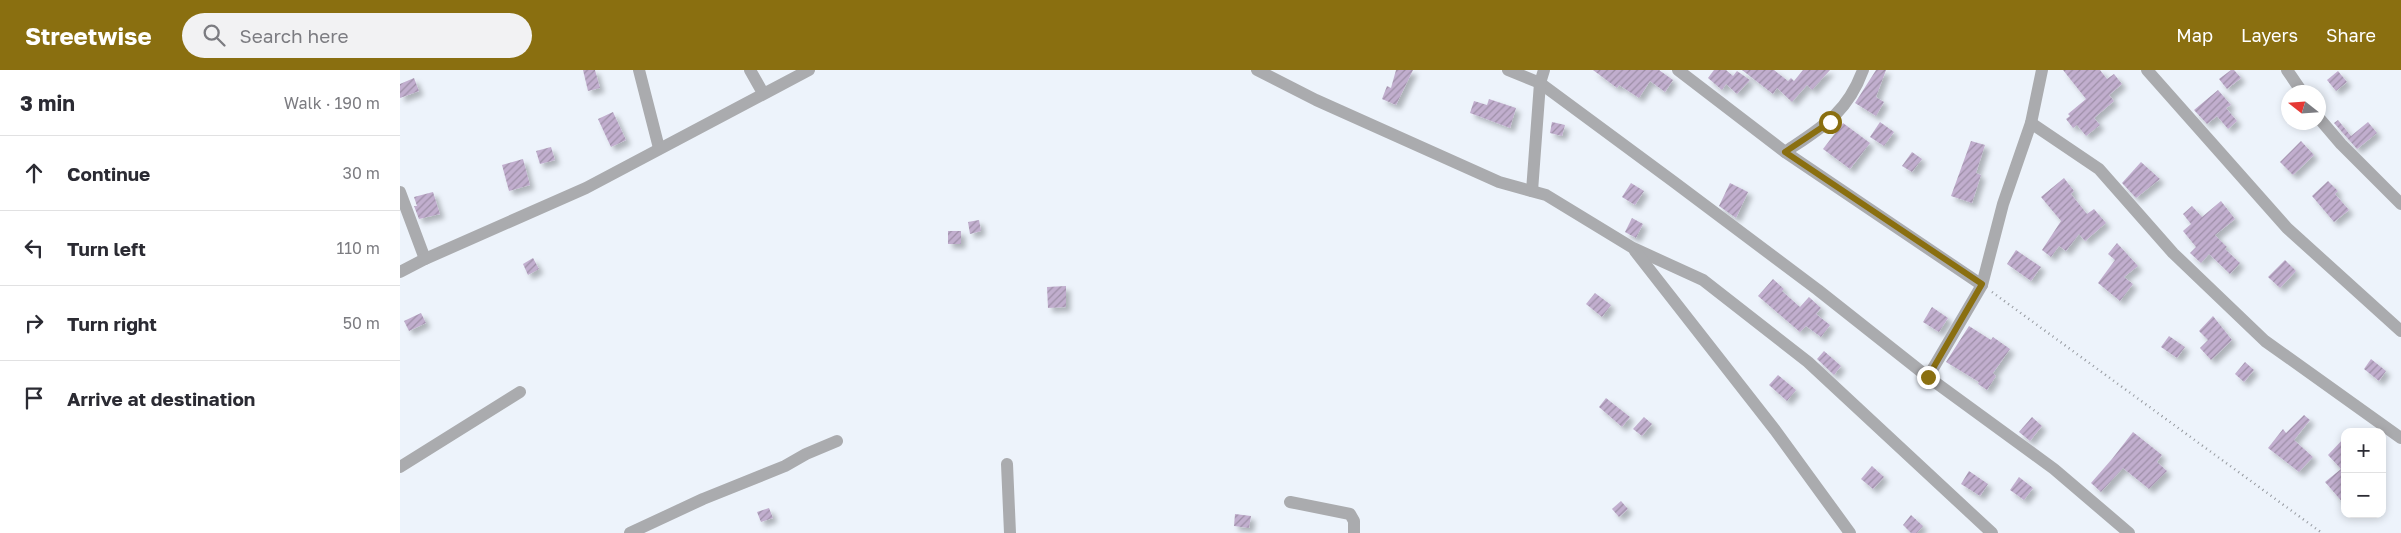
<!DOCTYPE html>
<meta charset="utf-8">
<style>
body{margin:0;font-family:"Golos Text",sans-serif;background:#f2f2f3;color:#2b2b33}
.controls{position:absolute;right:15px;bottom:15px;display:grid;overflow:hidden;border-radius:10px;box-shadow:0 2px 8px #0003}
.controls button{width:45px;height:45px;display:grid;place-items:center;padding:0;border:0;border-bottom:1px solid #e1e1e2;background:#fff;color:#2b2b33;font:25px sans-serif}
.compass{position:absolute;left:1881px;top:15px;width:45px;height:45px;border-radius:50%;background:#fff;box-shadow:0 2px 8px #0003;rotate:287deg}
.stop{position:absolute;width:15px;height:15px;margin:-11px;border:4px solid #8a6f10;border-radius:50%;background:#fff}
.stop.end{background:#8a6f10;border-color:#fff;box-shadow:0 1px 5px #0008}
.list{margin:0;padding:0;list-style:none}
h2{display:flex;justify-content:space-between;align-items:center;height:65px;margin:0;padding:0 20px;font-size:21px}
h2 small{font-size:16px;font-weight:400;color:#7c7c81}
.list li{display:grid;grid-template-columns:32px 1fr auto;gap:15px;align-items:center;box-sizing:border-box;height:75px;padding:0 20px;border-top:1px solid #e1e1e2}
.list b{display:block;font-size:19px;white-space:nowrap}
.list em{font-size:16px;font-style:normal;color:#7c7c81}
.icon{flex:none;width:28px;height:28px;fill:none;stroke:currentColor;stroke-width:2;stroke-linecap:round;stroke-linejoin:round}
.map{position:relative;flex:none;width:2001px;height:463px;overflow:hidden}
header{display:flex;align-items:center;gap:30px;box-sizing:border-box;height:70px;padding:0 25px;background:#8a6f10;color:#fff}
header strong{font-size:24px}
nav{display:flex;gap:28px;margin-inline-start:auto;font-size:18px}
.search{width:350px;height:45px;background:#f2f2f3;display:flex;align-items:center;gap:12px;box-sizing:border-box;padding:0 18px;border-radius:28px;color:#7c7c81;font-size:19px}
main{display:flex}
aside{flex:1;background:#fff}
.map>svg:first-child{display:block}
.building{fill:url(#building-hatch);filter:url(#shadow)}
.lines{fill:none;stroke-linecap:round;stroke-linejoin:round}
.path{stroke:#95999f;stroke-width:2.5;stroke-dasharray:1 4;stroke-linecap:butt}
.street{stroke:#aaabae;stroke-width:12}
.route{stroke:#8a6f10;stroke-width:6}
</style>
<header>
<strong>Streetwise</strong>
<div class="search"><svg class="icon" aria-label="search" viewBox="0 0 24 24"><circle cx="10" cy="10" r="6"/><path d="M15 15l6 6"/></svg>Search here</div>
<nav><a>Map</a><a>Layers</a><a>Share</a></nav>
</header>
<main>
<aside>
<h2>3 min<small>Walk · 190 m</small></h2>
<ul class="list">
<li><svg class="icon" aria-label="ahead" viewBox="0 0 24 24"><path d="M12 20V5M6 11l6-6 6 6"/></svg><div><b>Continue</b></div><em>30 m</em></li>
<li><svg class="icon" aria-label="left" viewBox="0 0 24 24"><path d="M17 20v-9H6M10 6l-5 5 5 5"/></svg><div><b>Turn left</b></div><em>110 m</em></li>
<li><svg class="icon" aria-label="right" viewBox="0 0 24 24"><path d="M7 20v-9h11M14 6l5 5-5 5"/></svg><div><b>Turn right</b></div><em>50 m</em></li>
<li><svg class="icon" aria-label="arrive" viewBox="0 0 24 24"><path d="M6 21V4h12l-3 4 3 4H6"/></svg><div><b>Arrive at destination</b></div></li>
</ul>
</aside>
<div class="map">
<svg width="2001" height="463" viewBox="0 0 2001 463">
<defs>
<pattern id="building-hatch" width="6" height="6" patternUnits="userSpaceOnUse" patternTransform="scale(1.25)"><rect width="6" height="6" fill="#c1aece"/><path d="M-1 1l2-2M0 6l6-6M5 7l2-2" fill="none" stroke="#9e8fa8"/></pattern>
<filter id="shadow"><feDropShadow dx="4.5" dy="4.5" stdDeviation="2.5" flood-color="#0004"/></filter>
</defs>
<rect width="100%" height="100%" fill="#edf3fb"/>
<!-- building -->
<g class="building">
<path d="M 183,0 L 195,0 L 200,18 L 188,21 Z"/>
<path d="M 996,0 L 1013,0 L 996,35 L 982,29 L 987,16 L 991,18 Z"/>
<path d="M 1193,0 L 1259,0 L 1273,10 L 1265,22 L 1250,11 L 1239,28 L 1219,15 L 1217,18 Z"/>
<path d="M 1314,0 L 1326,0 L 1333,6 L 1337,1 L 1350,10 L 1337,24 L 1326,14 L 1322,20 L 1308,8 Z"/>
<path d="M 1342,0 L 1374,0 L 1388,11 L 1391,8 L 1394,11 L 1403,0 L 1430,0 L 1412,20 L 1407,15 L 1392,32 L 1377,18 L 1373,24 Z"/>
<path d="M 1476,0 L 1486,0 L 1476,27 L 1484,32 L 1476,46 L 1455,33 Z"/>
<path d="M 1663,0 L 1700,0 L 1707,9 L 1714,4 L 1722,14 L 1709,25 L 1714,31 L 1694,48 L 1700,55 L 1686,66 L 1677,55 L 1673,58 L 1666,49 L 1670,46 L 1668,44 L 1686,29 Z"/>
<path d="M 1831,0 L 1834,0 L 1841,8 L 1827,19 L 1819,9 Z"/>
<path d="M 1938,1 L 1947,12 L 1936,21 L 1927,10 Z"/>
<path d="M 14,8 L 19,21 L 0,28 L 0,14 Z"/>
<path d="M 1818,20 L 1831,35 L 1826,38 L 1837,51 L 1828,59 L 1817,46 L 1807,54 L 1794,40 Z"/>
<path d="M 1089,29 L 1116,38 L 1110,58 L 1070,43 L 1074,31 L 1087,35 Z"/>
<path d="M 213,42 L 226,70 L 211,77 L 198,49 Z"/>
<path d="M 1938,50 L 1951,66 L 1968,52 L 1977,63 L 1957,79 L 1934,53 Z"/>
<path d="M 1152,52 L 1165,55 L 1162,66 L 1150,63 Z"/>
<path d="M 1480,52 L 1494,62 L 1484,76 L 1470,67 Z"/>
<path d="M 1443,53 L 1470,73 L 1450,99 L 1423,79 Z"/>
<path d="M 1571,71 L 1585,75 L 1576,103 L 1581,105 L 1572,133 L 1551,126 Z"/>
<path d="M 1901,71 L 1914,85 L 1893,105 L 1880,92 Z"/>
<path d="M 151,77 L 155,90 L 140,94 L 136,81 Z"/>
<path d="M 1512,82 L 1522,89 L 1512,102 L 1502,96 Z"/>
<path d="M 123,89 L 130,115 L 109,121 L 102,95 Z"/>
<path d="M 1741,92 L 1760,109 L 1736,128 L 1722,113 Z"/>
<path d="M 1664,108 L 1674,121 L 1671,124 L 1687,144 L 1694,139 L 1706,153 L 1685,171 L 1679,164 L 1666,181 L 1659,176 L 1651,187 L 1642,180 L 1661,151 L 1641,127 Z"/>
<path d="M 1928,111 L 1938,121 L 1935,124 L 1949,140 L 1934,152 L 1912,126 Z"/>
<path d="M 1231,113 L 1244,121 L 1235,135 L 1222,127 Z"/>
<path d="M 1330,113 L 1348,122 L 1336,148 L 1319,136 Z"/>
<path d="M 33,122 L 40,144 L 19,149 L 14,136 L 17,136 L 14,127 Z"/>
<path d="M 1821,131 L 1835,149 L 1815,165 L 1827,177 L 1825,179 L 1840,193 L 1830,204 L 1809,184 L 1801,193 L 1790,183 L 1796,177 L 1783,161 L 1791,154 L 1783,144 L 1792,136 L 1802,147 Z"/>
<path d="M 1232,148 L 1243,154 L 1236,168 L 1225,162 Z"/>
<path d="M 579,150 L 581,161 L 570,164 L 568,152 Z"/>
<rect x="548" y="161" width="13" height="13"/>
<path d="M 1717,173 L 1738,196 L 1724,207 L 1733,214 L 1720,231 L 1698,213 L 1715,190 L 1708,184 Z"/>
<path d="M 1616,180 L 1641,197 L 1631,211 L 1607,194 Z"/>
<path d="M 133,188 L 139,199 L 128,205 L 123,194 Z"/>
<path d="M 1885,190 L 1896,201 L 1880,218 L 1868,207 Z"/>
<path d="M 1373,209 L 1384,219 L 1382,221 L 1400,237 L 1409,227 L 1421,238 L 1416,244 L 1430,255 L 1421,267 L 1406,256 L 1400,262 L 1358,226 Z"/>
<path d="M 666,216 L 666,237 L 648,238 L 647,217 Z"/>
<path d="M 1195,223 L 1211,235 L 1202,247 L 1186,234 Z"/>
<path d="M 1532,237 L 1548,248 L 1539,262 L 1523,252 Z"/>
<path d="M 21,243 L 26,253 L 9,261 L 4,251 Z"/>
<path d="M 1813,246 L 1832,270 L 1811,290 L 1800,278 L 1808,270 L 1799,261 Z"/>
<path d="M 1569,256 L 1591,270 L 1593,267 L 1610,279 L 1593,303 L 1596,306 L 1587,320 L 1578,314 L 1579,312 L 1546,292 Z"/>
<path d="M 1769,266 L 1785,277 L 1777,288 L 1761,277 Z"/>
<path d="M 1424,281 L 1441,296 L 1434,305 L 1417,289 Z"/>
<path d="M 1971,289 L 1986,301 L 1979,311 L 1964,299 Z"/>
<path d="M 1845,292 L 1854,300 L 1844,312 L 1835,304 Z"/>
<path d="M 1378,305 L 1396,320 L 1387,331 L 1369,315 Z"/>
<path d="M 1206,328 L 1230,347 L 1222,357 L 1199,337 Z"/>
<path d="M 1904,345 L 1910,350 L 1894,370 L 1913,387 L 1899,402 L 1868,378 L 1883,359 L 1886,363 Z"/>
<path d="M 1244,347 L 1252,354 L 1242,366 L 1233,359 Z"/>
<path d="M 1632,347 L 1642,356 L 1630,371 L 1619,362 Z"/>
<path d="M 1733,362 L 1762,385 L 1757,392 L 1767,401 L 1749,419 L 1723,398 L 1701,422 L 1691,413 L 1712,389 Z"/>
<path d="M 1945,367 L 1945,435 L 1925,412 L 1941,399 L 1928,385 Z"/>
<path d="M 1472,396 L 1484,407 L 1473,419 L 1461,409 Z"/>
<path d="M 1569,401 L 1588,414 L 1580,426 L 1561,414 Z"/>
<path d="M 1619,407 L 1633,418 L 1624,430 L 1610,420 Z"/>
<path d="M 1221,431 L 1228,439 L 1219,447 L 1212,439 Z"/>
<path d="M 369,438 L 373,448 L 361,452 L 357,442 Z"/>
<path d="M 835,444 L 851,446 L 849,458 L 834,456 Z"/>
<path d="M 1511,445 L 1523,456 L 1517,463 L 1511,463 L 1503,455 Z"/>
</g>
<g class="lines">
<!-- path -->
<path class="path" d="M 1592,222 L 1922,463"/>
<!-- street -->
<g class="street">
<path d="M 239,0 L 259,78"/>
<path d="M 350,0 L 363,23"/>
<path d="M 857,0 L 916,30 L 1099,112 L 1146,125 L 1233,178 L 1303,210 L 1408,292 L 1592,463"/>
<path d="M 1108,0 L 1140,13 L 1274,112 L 1418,220 L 1528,307 L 1654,399 L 1729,463"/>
<path d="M 1278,0 L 1385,82 L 1582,215"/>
<path d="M 1747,0 L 1887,158 L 2001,261"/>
<path d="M 1887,0 L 1902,22"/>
<path d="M 1918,47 L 1941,74 L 2001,134"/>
<path d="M 1631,53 L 1699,99 L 1773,183 L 1865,271 L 2001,368"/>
<path d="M 1385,82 C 1421,58 1447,44 1463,0"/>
<path d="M 1132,121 L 1140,13 L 1144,0"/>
<path d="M 0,122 L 25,189"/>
<path d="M 1235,181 L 1375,360 L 1450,463"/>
<path d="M 0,202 L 25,189 L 186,118 L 409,0"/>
<path d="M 1528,307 L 1582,215 L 1603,134 L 1631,53 L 1642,0"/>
<path d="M 607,394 L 610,463"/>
<path d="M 0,397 L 120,322"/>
<path d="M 890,432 L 950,444 L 954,451 L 954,463"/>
<path d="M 230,463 L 303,429 L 385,396 L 406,384 L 437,371"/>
</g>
</g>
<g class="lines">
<!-- route -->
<path class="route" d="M 1430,52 L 1385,82 L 1582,214 L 1528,307"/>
</g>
</svg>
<div class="controls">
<button>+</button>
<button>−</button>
</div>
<svg class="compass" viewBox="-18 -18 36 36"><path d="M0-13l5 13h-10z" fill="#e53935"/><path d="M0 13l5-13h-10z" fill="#7c7c81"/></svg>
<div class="stop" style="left:1430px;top:52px"></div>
<div class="stop end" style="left:1528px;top:307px"></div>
</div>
</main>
